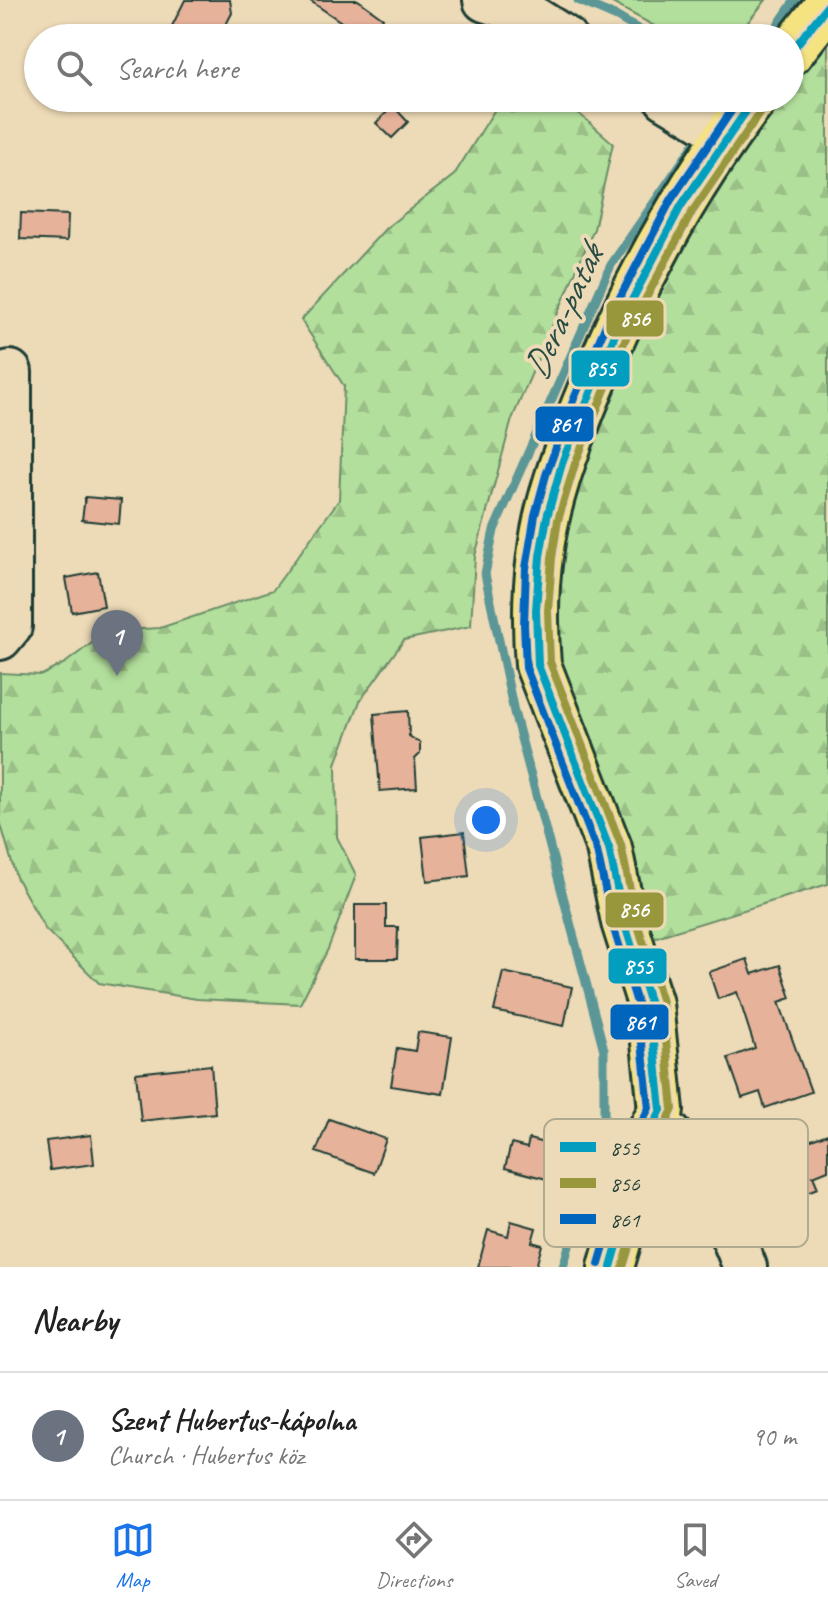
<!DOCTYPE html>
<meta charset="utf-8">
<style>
body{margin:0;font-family:Caveat,sans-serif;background:#f6f6f6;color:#222}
.you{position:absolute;left:486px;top:820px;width:28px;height:28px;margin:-20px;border:6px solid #fff;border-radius:50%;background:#1a73e8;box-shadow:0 0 0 12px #1a73e833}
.badge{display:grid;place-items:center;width:52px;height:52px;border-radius:50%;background:#1a73e8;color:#fff;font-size:26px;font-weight:700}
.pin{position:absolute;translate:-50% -66px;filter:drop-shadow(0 2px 4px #0008)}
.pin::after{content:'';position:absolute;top:42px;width:28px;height:24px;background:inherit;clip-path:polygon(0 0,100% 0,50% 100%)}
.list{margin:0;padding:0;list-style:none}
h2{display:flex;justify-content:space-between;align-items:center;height:104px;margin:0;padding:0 32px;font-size:34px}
h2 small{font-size:26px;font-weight:400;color:#767676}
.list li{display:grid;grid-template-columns:52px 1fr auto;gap:24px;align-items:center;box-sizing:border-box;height:128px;padding:0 32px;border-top:2px solid #e0e0e0}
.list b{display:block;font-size:30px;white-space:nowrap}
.list p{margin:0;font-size:26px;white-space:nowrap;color:#767676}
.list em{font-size:26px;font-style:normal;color:#767676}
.icon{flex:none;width:44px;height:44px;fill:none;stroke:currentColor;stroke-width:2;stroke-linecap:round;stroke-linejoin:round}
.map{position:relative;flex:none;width:828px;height:1267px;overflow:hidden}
.search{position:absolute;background:#fff;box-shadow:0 2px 6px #0004;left:24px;right:24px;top:24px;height:88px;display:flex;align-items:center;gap:20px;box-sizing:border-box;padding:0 28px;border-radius:44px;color:#767676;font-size:30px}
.sheet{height:232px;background:#fff}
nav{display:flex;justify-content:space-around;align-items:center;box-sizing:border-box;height:112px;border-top:2px solid #e0e0e0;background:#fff;font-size:22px;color:#767676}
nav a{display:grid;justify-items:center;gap:4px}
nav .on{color:#1a73e8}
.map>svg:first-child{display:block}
.forest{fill:url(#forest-firs);stroke:#698e68;stroke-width:2}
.green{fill:#b3df9c;stroke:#698e68;stroke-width:2}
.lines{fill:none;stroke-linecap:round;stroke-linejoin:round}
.stream{stroke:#5a9796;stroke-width:9}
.building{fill:#e7b29a;stroke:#1f3d34;stroke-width:2}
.minor-casing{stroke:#1f3d34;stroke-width:48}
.major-casing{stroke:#1f3d34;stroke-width:50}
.minor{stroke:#eddab7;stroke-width:42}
.major{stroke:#f5e382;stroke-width:44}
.bus-1-casing{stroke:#eddab7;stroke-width:14}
.bus-2-casing{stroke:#eddab7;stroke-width:14}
.bus-3-casing{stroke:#eddab7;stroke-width:14}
.bus-1{stroke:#039ebf;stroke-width:8}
.bus-2{stroke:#98973c;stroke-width:8}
.bus-3{stroke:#0065bd;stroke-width:8}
.labels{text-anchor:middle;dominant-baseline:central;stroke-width:8;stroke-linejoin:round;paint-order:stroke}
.water-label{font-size:36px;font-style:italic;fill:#294c44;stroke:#eddab7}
.key{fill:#eddab7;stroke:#afab90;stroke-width:2}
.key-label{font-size:22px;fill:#1f3d34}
.line-badge{stroke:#eddab7;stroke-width:3}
.badge-label{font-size:22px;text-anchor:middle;font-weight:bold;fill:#fff}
</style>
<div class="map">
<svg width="828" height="1267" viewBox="0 0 828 1267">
<defs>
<pattern id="forest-firs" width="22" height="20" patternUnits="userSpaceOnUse" patternTransform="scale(2)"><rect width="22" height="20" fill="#b3df9c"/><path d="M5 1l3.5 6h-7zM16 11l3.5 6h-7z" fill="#9ac087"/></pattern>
</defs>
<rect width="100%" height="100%" fill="#eddab7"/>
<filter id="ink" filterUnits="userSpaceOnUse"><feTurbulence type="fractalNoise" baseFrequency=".0125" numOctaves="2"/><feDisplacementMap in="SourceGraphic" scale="16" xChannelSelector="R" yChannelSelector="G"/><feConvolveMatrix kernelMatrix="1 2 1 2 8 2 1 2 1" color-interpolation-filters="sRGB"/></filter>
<g filter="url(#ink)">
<!-- forest -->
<g class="forest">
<path d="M 828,29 L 828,884 L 640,942 L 558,677 L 547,588 L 570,487 L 642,301 L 775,98 L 790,98 L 790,78 Z"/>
<path d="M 517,98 L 561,98 L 613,143 L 594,229 L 512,419 L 475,556 L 471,626 L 404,640 L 360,701 L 336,764 L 337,837 L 356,875 L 328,949 L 300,1004 L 197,999 L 99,983 L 45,929 L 16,877 L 0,821 L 0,673 L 42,675 L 65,663 L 108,631 L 160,628 L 273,590 L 339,500 L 344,386 L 301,320 L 386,228 L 454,175 L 497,106 Z"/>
</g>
<!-- green -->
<path class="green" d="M 607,0 L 766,0 L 735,38 L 676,38 Z"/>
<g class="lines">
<!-- stream -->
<g class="stream">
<path d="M 578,0 L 617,17 L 653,38"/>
<path d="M 769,38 L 795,0"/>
<path d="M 715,114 L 727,98"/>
<path d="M 563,1267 L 604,1124 L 604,1050 L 514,712 L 485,574 L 494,530 L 611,265 L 693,146"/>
</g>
</g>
<!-- building -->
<g class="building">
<path d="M 185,0 L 230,0 L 232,13 L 219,38 L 196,38 L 172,26 Z"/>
<path d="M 309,0 L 358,0 L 383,18 L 369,38 L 365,38 Z"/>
<path d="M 393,106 L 408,122 L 392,138 L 376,123 Z"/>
<path d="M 21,213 L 68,215 L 67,241 L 20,239 Z"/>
<path d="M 85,497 L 121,500 L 119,524 L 82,520 Z"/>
<path d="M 98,572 L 104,606 L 72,612 L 66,578 Z"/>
<path d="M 408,711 L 409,736 L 420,743 L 420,754 L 415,759 L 417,788 L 380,791 L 374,714 Z"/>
<path d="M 464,832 L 469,876 L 427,881 L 422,837 Z"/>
<path d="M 355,905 L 386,905 L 386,927 L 398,927 L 397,959 L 355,959 Z"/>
<path d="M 747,959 L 752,974 L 780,965 L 791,998 L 779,1002 L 811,1092 L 765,1108 L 760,1092 L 742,1098 L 728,1058 L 755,1048 L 737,992 L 718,999 L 709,972 Z"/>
<path d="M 503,972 L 572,987 L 564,1026 L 494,1011 Z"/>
<path d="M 418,1032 L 452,1037 L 443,1094 L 391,1086 L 397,1048 L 415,1051 Z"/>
<path d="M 211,1065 L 215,1113 L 141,1121 L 136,1073 Z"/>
<path d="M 329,1119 L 386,1139 L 374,1173 L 316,1152 Z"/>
<path d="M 828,1134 L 828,1170 L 813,1176 L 818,1188 L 772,1205 L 755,1160 Z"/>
<path d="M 91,1135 L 94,1164 L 50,1170 L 46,1141 Z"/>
<path d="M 529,1139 L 566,1149 L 558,1182 L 505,1168 L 511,1144 L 527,1148 Z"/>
<path d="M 511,1221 L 536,1228 L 532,1242 L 542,1245 L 536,1267 L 478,1267 L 488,1230 L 508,1236 Z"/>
</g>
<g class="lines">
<!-- minor casing -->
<g class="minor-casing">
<g id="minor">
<path d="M 485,0 L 527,14 L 565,38"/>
<path d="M 666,98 L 726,134"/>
<path d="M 0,638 L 10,626 L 10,372"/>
<path d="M 661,1110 L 661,1125 C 699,1161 726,1218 745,1267"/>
</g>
</g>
<!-- major casing -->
<g class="major-casing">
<g id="major">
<path d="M 790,53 L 828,5"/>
<path d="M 611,1267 L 633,1191 L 640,1151 L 661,1110 L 650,1004 L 624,922 L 609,848 L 538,665 C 535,629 535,592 540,556 C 546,504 565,453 584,405 C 626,299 685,187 755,98"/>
</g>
</g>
<!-- minor -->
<use href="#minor" class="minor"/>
<!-- major -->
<use href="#major" class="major"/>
<!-- bus-1 casing -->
<g class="bus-1-casing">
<g id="bus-1">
<path d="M 790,53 L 828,5"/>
<path d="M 611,1267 L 633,1191 L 640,1151 L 661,1110 L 650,1004 L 624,922 L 609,848 L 538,665 L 536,610 L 540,556 L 547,517 L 563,460 L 619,325 L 681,206 L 755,98"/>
</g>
</g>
<!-- bus-2 casing -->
<g class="bus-2-casing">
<path id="bus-2" d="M 623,1267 L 645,1194 L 652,1155 L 673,1109 L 662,1002 L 636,919 L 621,845 L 550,662 L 548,611 L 552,558 L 558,520 L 575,464 L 629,330 L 692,212 L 765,105"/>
</g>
<!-- bus-3 casing -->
<g class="bus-3-casing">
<path id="bus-3" d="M 599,1264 L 621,1188 L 628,1148 L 649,1108 L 638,1006 L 613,926 L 597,851 L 526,668 L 524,624 L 526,568 L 535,515 L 546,475 L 573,401 L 608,320 L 671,200 L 740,98"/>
</g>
<!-- bus-1 -->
<use href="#bus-1" class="bus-1"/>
<!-- bus-2 -->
<use href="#bus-2" class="bus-2"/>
<!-- bus-3 -->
<use href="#bus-3" class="bus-3"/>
</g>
</g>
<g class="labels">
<!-- water labels -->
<g class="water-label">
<text transform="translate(563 312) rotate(-65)">Dera-patak</text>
</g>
</g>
<!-- legend -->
<rect x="544" y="1119" width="264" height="128" rx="12" class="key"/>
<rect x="560" y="1142" width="36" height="10" fill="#039ebf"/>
<rect x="560" y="1178" width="36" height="10" fill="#98973c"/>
<rect x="560" y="1214" width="36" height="10" fill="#0065bd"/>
<g class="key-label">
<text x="610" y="1155">855</text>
<text x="610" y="1191">856</text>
<text x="610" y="1227">861</text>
</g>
<g class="line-badge">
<rect x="605" y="299" width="60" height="39" rx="8" fill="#98973c"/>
<rect x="570" y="349" width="61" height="39" rx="8" fill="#039ebf"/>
<rect x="534" y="405" width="61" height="38" rx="8" fill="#0065bd"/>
<rect x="604" y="891" width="61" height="38" rx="8" fill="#98973c"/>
<rect x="607" y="947" width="61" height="38" rx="8" fill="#039ebf"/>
<rect x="609" y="1003" width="61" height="38" rx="8" fill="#0065bd"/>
</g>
<g class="badge-label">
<text x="635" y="326">856</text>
<text x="601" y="376">855</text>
<text x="565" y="432">861</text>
<text x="634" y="917">856</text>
<text x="638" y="974">855</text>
<text x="640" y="1030">861</text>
</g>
</svg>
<div class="you"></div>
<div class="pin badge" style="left:117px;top:676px;background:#6b7280">1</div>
<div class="search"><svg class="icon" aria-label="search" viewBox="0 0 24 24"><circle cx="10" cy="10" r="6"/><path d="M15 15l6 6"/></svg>Search here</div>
</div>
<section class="sheet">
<h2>Nearby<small></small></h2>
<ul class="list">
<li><span class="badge" style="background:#6b7280">1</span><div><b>Szent Hubertus-kápolna</b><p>Church · Hubertus köz</p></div><em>90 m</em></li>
</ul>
</section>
<nav>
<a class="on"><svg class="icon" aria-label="map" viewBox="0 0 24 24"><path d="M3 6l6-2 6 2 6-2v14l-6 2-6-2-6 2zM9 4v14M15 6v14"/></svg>Map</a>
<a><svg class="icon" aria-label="directions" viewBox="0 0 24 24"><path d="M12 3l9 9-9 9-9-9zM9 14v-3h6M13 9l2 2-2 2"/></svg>Directions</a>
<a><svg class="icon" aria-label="saved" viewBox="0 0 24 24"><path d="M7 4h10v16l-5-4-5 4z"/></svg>Saved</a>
</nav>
